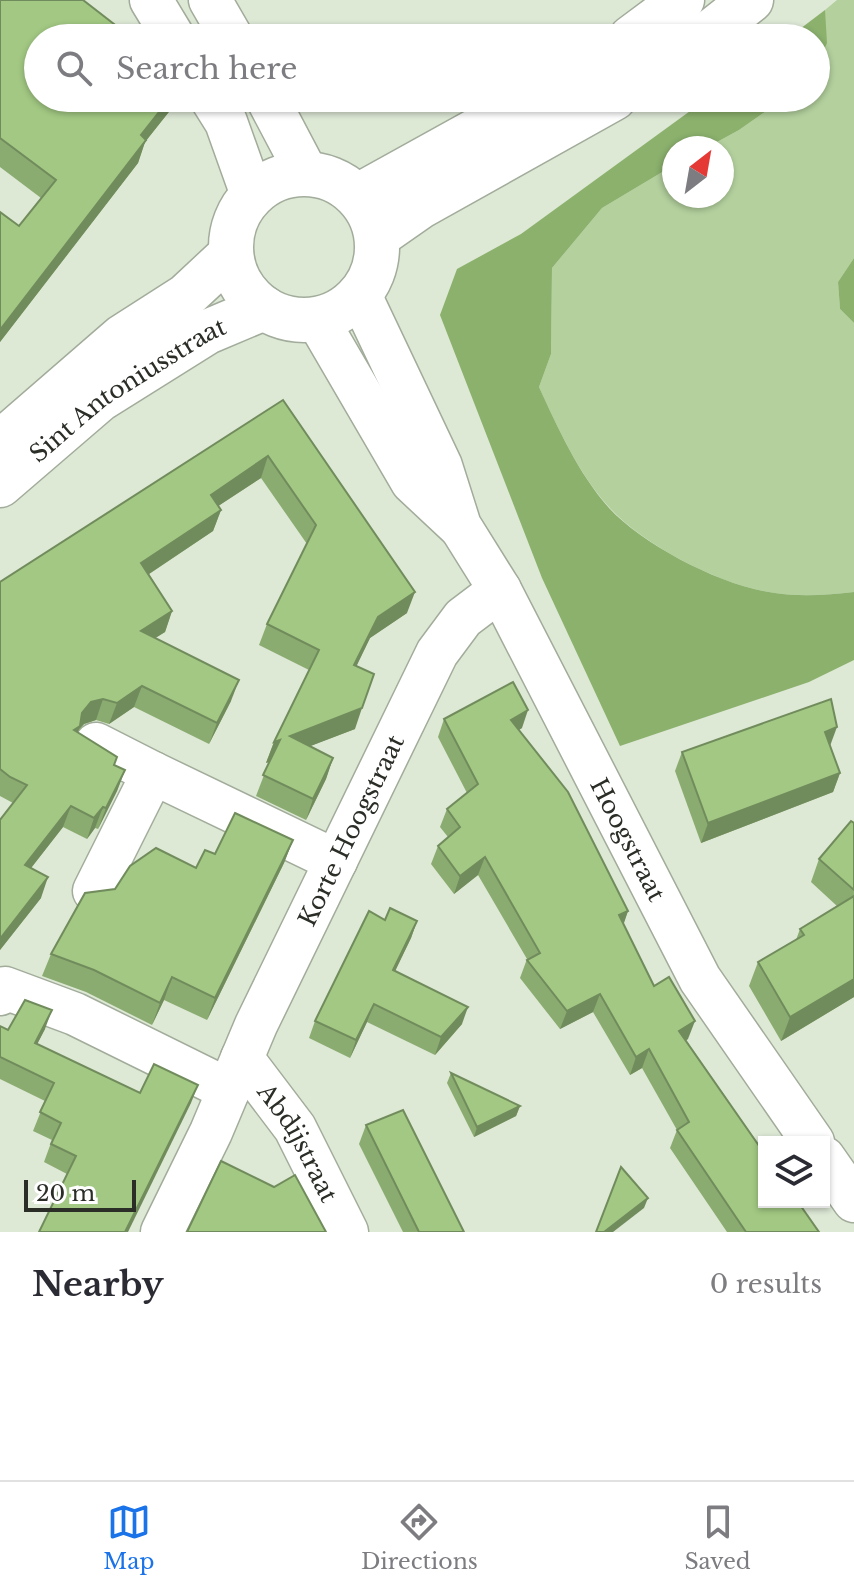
<!DOCTYPE html>
<style>
body{margin:0;font-family:"Libre Baskerville",serif;background:#f7f7f7;color:#2b2b33}
.controls{position:absolute;right:24px;bottom:24px;display:grid;overflow:hidden;border-radius:0px;box-shadow:0 2px 6px #0004}
.controls button{width:72px;height:72px;display:grid;place-items:center;padding:0;border:0;border-bottom:2px solid #e1e1e2;background:#fff;color:#2b2b33;font:40px sans-serif}
.compass{position:absolute;left:662px;top:136px;width:72px;height:72px;border-radius:50%;background:#fff;box-shadow:0 2px 6px #0004;rotate:31deg}
.scale{position:absolute;left:24px;bottom:20px;width:112px;box-sizing:border-box;padding-left:8px;border:4px solid #2a2e27;border-top:0;font-size:22px;line-height:28px;white-space:nowrap;color:#2a2e27;-webkit-text-stroke:6px #fff;paint-order:stroke}
.list{margin:0;padding:0;list-style:none}
h2{display:flex;justify-content:space-between;align-items:center;height:104px;margin:0;padding:0 32px;font-size:34px}
h2 small{font-size:26px;font-weight:400;color:#7c7c81}
.icon{flex:none;width:44px;height:44px;fill:none;stroke:currentColor;stroke-width:2;stroke-linecap:round;stroke-linejoin:round}
.map{position:relative;flex:none;width:854px;height:1232px;overflow:hidden}
.search{position:absolute;background:#fff;box-shadow:0 2px 6px #0004;left:24px;right:24px;top:24px;height:88px;display:flex;align-items:center;gap:20px;box-sizing:border-box;padding:0 28px;border-radius:44px;color:#7c7c81;font-size:30px}
.sheet{height:248px;background:#fff}
nav{display:flex;justify-content:space-around;align-items:center;box-sizing:border-box;height:112px;border-top:2px solid #e1e1e2;background:#fff;font-size:22px;color:#7c7c81}
nav a{display:grid;justify-items:center;gap:4px}
nav .on{color:#1a73e8}
.map>svg:first-child{display:block}
.green{fill:#b3d09d}
.forest{fill:#8bb16d}
.lines{fill:none;stroke-linecap:round;stroke-linejoin:round}
.minor-casing{stroke:#a2ac9b;stroke-width:45}
.major-casing{stroke:#a2ac9b;stroke-width:47}
.minor{stroke:#fff;stroke-width:42}
.major{stroke:#fff;stroke-width:44}
.wall{fill:#8bac71}
.shaded-wall{fill:#718c5c}
.building{fill:#a2c883;stroke:#718c5c;stroke-width:2}
.labels{text-anchor:middle;dominant-baseline:central;stroke-width:8;stroke-linejoin:round;paint-order:stroke}
.street-label{font-size:24px;fill:#2a2e27;stroke:#fff}
</style>
<div class="map">
<svg width="854" height="1232" viewBox="0 0 854 1232">
<rect width="100%" height="100%" fill="#dde8d5"/>
<!-- green -->
<path class="green" d="M 837,0 L 854,0 L 854,258 L 838,282 L 840,309 L 854,323 L 854,592 C 829,595 800,597 775,593 C 724,587 644,546 609,507 C 578,473 558,428 539,387 L 551,354 L 552,268 L 602,208 L 674,165 L 674,196 L 722,196 L 722,148 L 706,148 L 739,130 L 785,98 L 816,98 L 816,67 L 826,43 L 823,18 L 825,10 Z"/>
<!-- forest -->
<g class="forest">
<path d="M 825,10 L 827,43 L 816,67 L 816,38 L 788,38 Z"/>
<path d="M 708,98 L 785,98 L 739,130 L 706,148 L 674,148 L 674,165 L 602,208 L 552,268 L 551,354 L 539,387 C 558,428 578,473 609,508 C 644,546 724,587 775,593 C 800,597 829,595 854,592 L 854,660 L 809,682 L 620,746 L 542,578 L 440,315 L 457,269 L 521,234 Z"/>
<path d="M 854,258 L 854,323 L 840,309 L 838,282 Z"/>
</g>
<g class="lines">
<!-- minor casing -->
<g class="minor-casing">
<g id="minor">
<path d="M 151,0 L 174,38"/>
<path d="M 210,0 L 232,38"/>
<path d="M 211,98 L 226,122 L 252,195"/>
<path d="M 267,98 L 307,174"/>
<path id="s1" d="M 360,295 L 441,466 L 460,526 L 500,590 L 700,979 L 813,1142"/>
<path d="M 317,319 L 412,482 L 459,526"/>
<path d="M 153,773 L 336,861"/>
<path d="M 94,891 L 153,773 L 96,744"/>
<path d="M 0,994 L 5,988 L 75,1014 L 229,1090"/>
<path id="s2" d="M 242,1058 L 295,1128 L 347,1232"/>
<path d="M 824,1158 L 854,1201"/>
<path id="s3" d="M 162,1232 L 211,1132 L 256,1025 L 437,653 L 463,618 L 500,590"/>
</g>
</g>
<!-- major casing -->
<g class="major-casing">
<g id="major">
<path d="M 631,38 L 682,0"/>
<path d="M 703,38 L 751,0"/>
<circle cx="304" cy="247" r="73"/>
<path d="M 358,196 L 535,98"/>
<path d="M 378,236 L 421,206 L 614,98"/>
<path d="M 0,443 L 122,337 L 186,296 L 231,254"/>
<path id="s4" d="M 0,485 L 100,399 L 207,332 L 264,308"/>
</g>
</g>
<!-- minor -->
<use href="#minor" class="minor"/>
<!-- major -->
<use href="#major" class="major"/>
</g>
<!-- wall -->
<g class="wall">
<path d="M 0,0 L 38,98 L 175,98 L 172,108 L 145,142 L 138,163 L 0,342 L 0,212 L 19,226 L 41,198 L 0,167 Z"/>
<path d="M 283,400 L 407,613 L 370,638 L 356,666 L 355,729 L 310,746 L 333,758 L 326,779 L 306,820 L 256,796 L 269,762 L 266,763 L 274,742 L 309,670 L 259,645 L 267,624 L 307,544 L 261,478 L 218,506 L 221,510 L 213,531 L 149,574 L 172,611 L 165,632 L 155,638 L 231,701 L 209,744 L 134,707 L 109,724 L 96,720 L 84,724 L 78,732 L 114,765 L 125,770 L 117,791 L 98,829 L 95,828 L 87,839 L 63,827 L 31,868 L 41,898 L 0,950 L 13,803 L 0,796 L 0,582 Z"/>
<path d="M 444,719 L 522,728 L 519,730 L 628,911 L 623,924 L 654,986 L 688,1039 L 686,1040 L 819,1232 L 727,1232 L 670,1148 L 677,1130 L 642,1068 L 630,1075 L 593,1012 L 560,1029 L 520,978 L 527,959 L 478,875 L 454,894 L 431,864 L 438,846 L 448,837 L 440,827 L 447,809 L 467,793 L 438,737 Z"/>
<path d="M 830,746 L 840,773 L 833,792 L 701,843 L 675,771 L 682,752 Z"/>
<path d="M 854,823 L 854,997 L 781,1041 L 749,986 L 758,962 L 796,940 L 800,929 L 837,906 L 811,882 L 819,859 Z"/>
<path d="M 293,840 L 284,863 L 207,1020 L 164,1000 L 152,1025 L 86,992 L 42,976 L 51,954 L 115,889 L 196,868 L 215,854 Z"/>
<path d="M 385,920 L 417,921 L 411,938 L 395,971 L 462,1024 L 435,1055 L 367,1022 L 350,1058 L 309,1038 L 315,1021 Z"/>
<path d="M 0,1026 L 8,1030 L 45,1029 L 37,1044 L 140,1093 L 191,1103 L 67,1174 L 44,1162 L 52,1140 L 33,1131 L 45,1101 L 0,1079 Z"/>
<path d="M 451,1073 L 520,1106 L 516,1116 L 474,1137 L 447,1083 Z"/>
<path d="M 366,1125 L 464,1232 L 403,1232 L 359,1144 Z"/>
</g>
<!-- shaded-wall -->
<g class="shaded-wall">
<path d="M 170,98 L 175,98 L 172,108 L 145,142 L 138,163 L 0,342 L 0,330 L 141,135 Z"/>
<path d="M 268,456 L 261,478 L 203,516 L 211,495 Z"/>
<path d="M 221,510 L 213,531 L 134,584 L 141,563 Z"/>
<path d="M 415,592 L 407,613 L 370,638 L 347,686 L 354,665 L 378,617 Z"/>
<path d="M 172,611 L 165,632 L 133,652 L 141,631 Z"/>
<path d="M 239,680 L 231,701 L 209,744 L 217,723 Z"/>
<path d="M 142,686 L 134,707 L 109,724 L 117,703 Z"/>
<path d="M 103,699 L 96,720 L 84,724 L 79,729 L 72,747 L 67,751 L 82,713 L 91,702 Z"/>
<path d="M 362,708 L 355,729 L 282,757 L 290,736 Z"/>
<path d="M 528,710 L 522,728 L 504,738 L 511,720 Z"/>
<path d="M 837,727 L 830,746 L 825,732 Z"/>
<path d="M 280,740 L 272,761 L 266,763 L 274,742 Z"/>
<path d="M 333,758 L 326,779 L 306,820 L 313,799 Z"/>
<path d="M 125,770 L 117,791 L 98,829 L 106,808 Z"/>
<path d="M 840,773 L 833,792 L 701,843 L 708,823 Z"/>
<path d="M 71,806 L 63,827 L 17,886 L 25,865 Z"/>
<path d="M 103,807 L 95,828 L 87,839 L 94,818 Z"/>
<path d="M 293,840 L 284,863 L 207,1020 L 215,998 Z"/>
<path d="M 485,857 L 478,875 L 454,894 L 460,876 Z"/>
<path d="M 48,877 L 41,898 L 0,950 L 0,939 Z"/>
<path d="M 628,911 L 622,929 L 619,915 Z"/>
<path d="M 417,921 L 411,938 L 387,988 L 393,970 Z"/>
<path d="M 172,977 L 164,1000 L 152,1025 L 160,1003 Z"/>
<path d="M 854,979 L 854,997 L 781,1041 L 790,1017 Z"/>
<path d="M 600,994 L 593,1012 L 560,1029 L 567,1011 Z"/>
<path d="M 374,1004 L 367,1022 L 350,1058 L 356,1040 Z"/>
<path d="M 468,1007 L 462,1024 L 435,1055 L 441,1037 Z"/>
<path d="M 52,1010 L 45,1029 L 28,1062 L 35,1043 Z"/>
<path d="M 695,1021 L 688,1039 L 673,1049 L 679,1031 Z"/>
<path d="M 649,1049 L 642,1068 L 630,1075 L 636,1057 Z"/>
<path d="M 198,1085 L 191,1103 L 128,1232 L 125,1232 Z"/>
<path d="M 520,1106 L 516,1116 L 474,1137 L 477,1127 Z"/>
<path d="M 648,1198 L 644,1208 L 613,1232 L 604,1232 Z"/>
</g>
<!-- building -->
<g class="building">
<path d="M 0,0 L 83,0 L 132,38 L 38,38 L 38,98 L 170,98 L 141,135 L 146,140 L 0,330 L 0,212 L 19,226 L 56,180 L 0,138 Z"/>
<path d="M 283,400 L 415,592 L 378,617 L 354,665 L 374,674 L 362,708 L 290,736 L 333,758 L 313,799 L 263,775 L 280,740 L 274,742 L 319,650 L 267,624 L 316,525 L 268,456 L 211,495 L 221,510 L 141,563 L 172,611 L 141,631 L 239,680 L 217,723 L 142,686 L 117,703 L 103,699 L 91,702 L 82,713 L 80,726 L 74,730 L 117,757 L 114,765 L 125,770 L 106,808 L 103,807 L 94,818 L 71,806 L 25,865 L 48,877 L 0,939 L 0,820 L 27,785 L 10,777 L 0,769 L 0,582 Z"/>
<path d="M 513,682 L 528,710 L 511,720 L 568,792 L 628,911 L 619,915 L 654,986 L 669,977 L 695,1021 L 679,1031 L 764,1153 L 764,1202 L 798,1202 L 819,1232 L 746,1232 L 677,1130 L 689,1122 L 649,1049 L 636,1057 L 600,994 L 567,1011 L 527,960 L 540,953 L 485,857 L 460,876 L 438,846 L 460,827 L 447,809 L 478,784 L 444,719 Z"/>
<path d="M 831,699 L 837,727 L 825,732 L 840,773 L 708,823 L 682,752 Z"/>
<path d="M 235,813 L 293,840 L 215,998 L 172,977 L 160,1003 L 94,970 L 51,954 L 85,893 L 115,889 L 130,866 L 156,848 L 196,868 L 205,850 L 215,854 Z"/>
<path d="M 851,821 L 854,823 L 854,890 L 819,859 Z"/>
<path d="M 854,896 L 854,979 L 790,1017 L 758,962 L 804,935 L 800,929 Z"/>
<path d="M 390,908 L 417,921 L 393,970 L 468,1007 L 441,1037 L 374,1004 L 356,1040 L 315,1021 L 369,911 L 385,920 Z"/>
<path d="M 25,1000 L 52,1010 L 35,1043 L 140,1093 L 154,1064 L 198,1085 L 125,1232 L 39,1232 L 76,1156 L 51,1144 L 61,1123 L 40,1112 L 54,1083 L 0,1057 L 0,1026 L 8,1030 Z"/>
<path d="M 451,1073 L 520,1106 L 477,1127 Z"/>
<path d="M 403,1110 L 464,1232 L 419,1232 L 366,1125 Z"/>
<path d="M 221,1161 L 274,1187 L 295,1175 L 326,1232 L 187,1232 Z"/>
<path d="M 621,1167 L 648,1198 L 604,1232 L 596,1232 Z"/>
</g>
<g class="labels">
<!-- street labels -->
<g class="street-label">
<text stroke="none"><textPath href="#s4" startOffset="160">Sint Antoniusstraat</textPath></text>
<text stroke="none"><textPath href="#s3" startOffset="444">Korte Hoogstraat</textPath></text>
<text stroke="none"><textPath href="#s1" startOffset="608">Hoogstraat</textPath></text>
<text stroke="none"><textPath href="#s2" startOffset="102">Abdijstraat</textPath></text>
</g>
</g>
</svg>
<div class="controls">
<button><svg class="icon" aria-label="layers" viewBox="0 0 24 24"><path d="M12 4l9 5-9 5-9-5zM3 14l9 5 9-5"/></svg></button>
</div>
<svg class="compass" viewBox="-18 -18 36 36"><path d="M0-13l5 13h-10z" fill="#e53935"/><path d="M0 13l5-13h-10z" fill="#7c7c81"/></svg>
<div class="scale">20 m</div>
<div class="search"><svg class="icon" aria-label="search" viewBox="0 0 24 24"><circle cx="10" cy="10" r="6"/><path d="M15 15l6 6"/></svg>Search here</div>
</div>
<section class="sheet">
<h2>Nearby<small>0 results</small></h2>
<ul class="list">
</ul>
</section>
<nav>
<a class="on"><svg class="icon" aria-label="map" viewBox="0 0 24 24"><path d="M3 6l6-2 6 2 6-2v14l-6 2-6-2-6 2zM9 4v14M15 6v14"/></svg>Map</a>
<a><svg class="icon" aria-label="directions" viewBox="0 0 24 24"><path d="M12 3l9 9-9 9-9-9zM9 14v-3h6M13 9l2 2-2 2"/></svg>Directions</a>
<a><svg class="icon" aria-label="saved" viewBox="0 0 24 24"><path d="M7 4h10v16l-5-4-5 4z"/></svg>Saved</a>
</nav>
